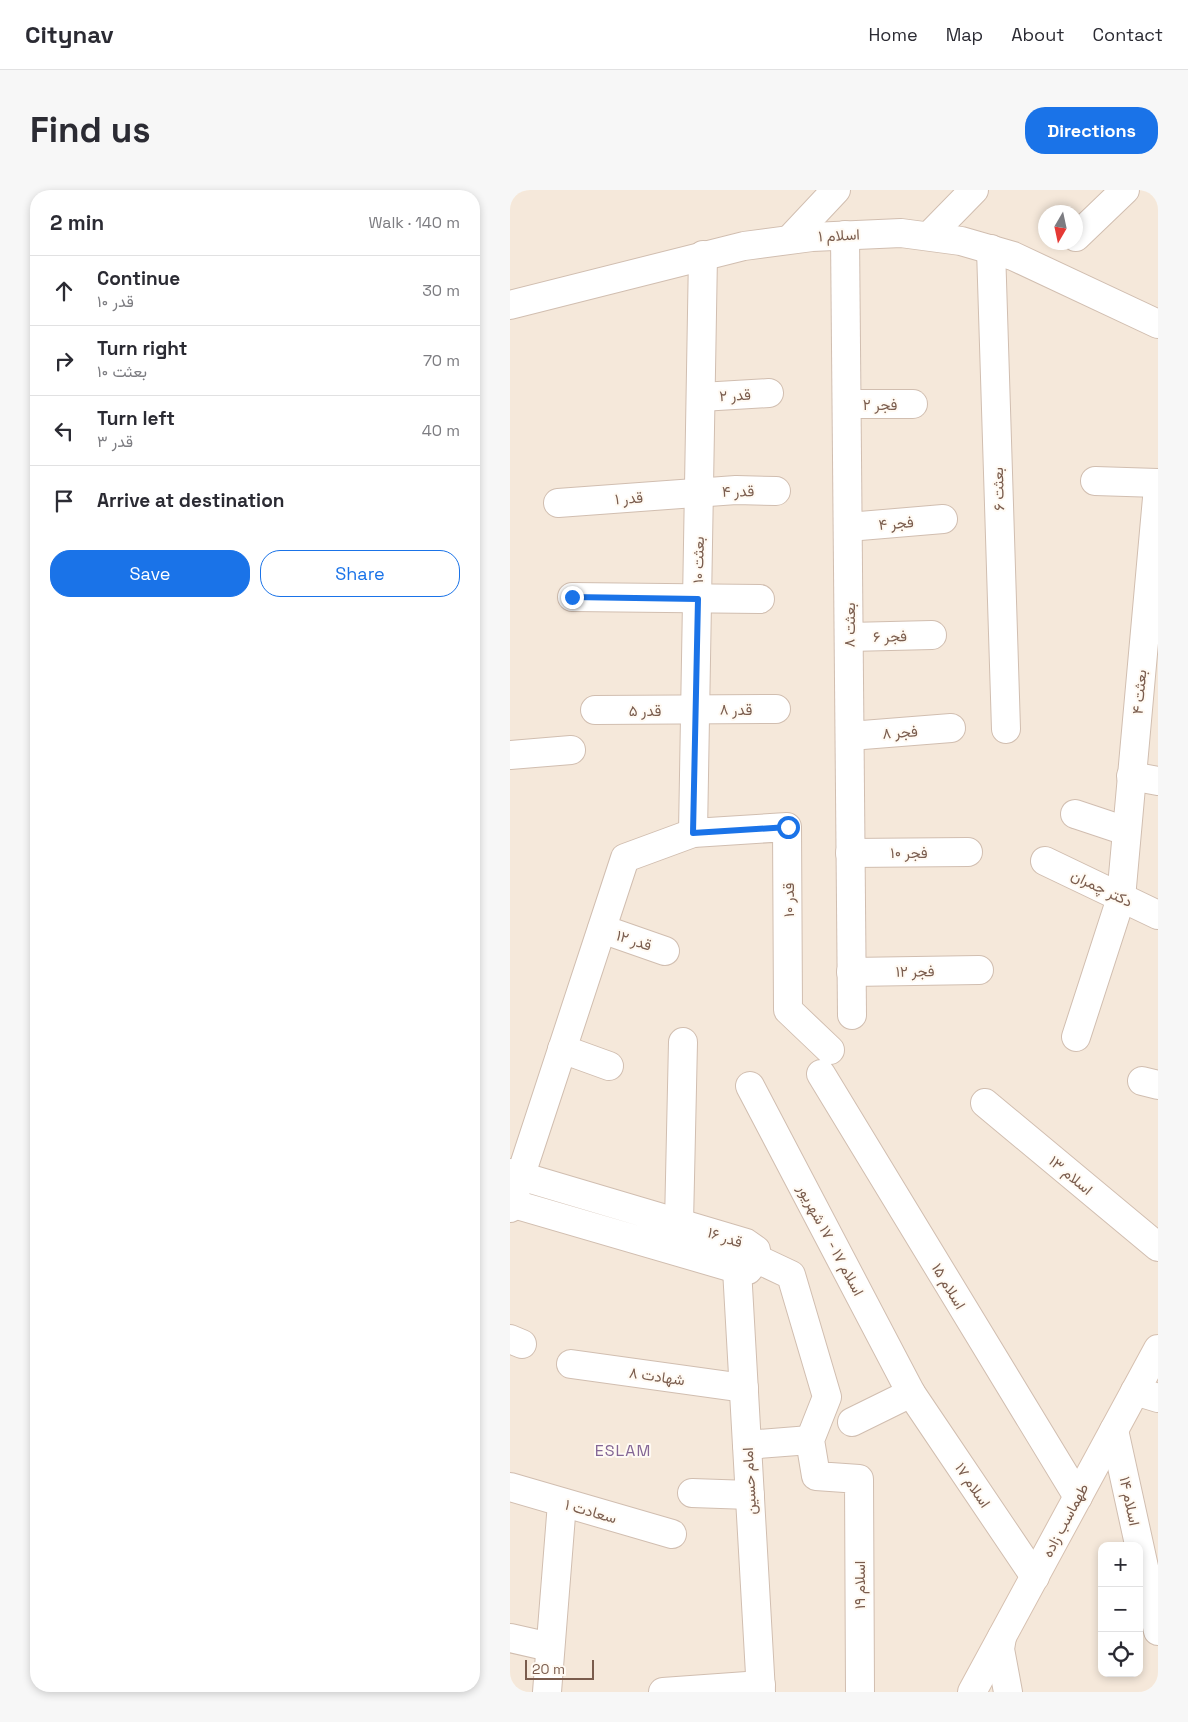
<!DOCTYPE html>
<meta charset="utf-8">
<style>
body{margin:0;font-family:"Space Grotesk",Vazirmatn,sans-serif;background:#f7f7f7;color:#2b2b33}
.controls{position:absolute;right:15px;bottom:15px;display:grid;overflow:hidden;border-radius:10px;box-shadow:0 2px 8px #0003}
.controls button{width:45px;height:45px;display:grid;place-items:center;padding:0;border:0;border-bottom:1px solid #e1e1e2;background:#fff;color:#2b2b33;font:25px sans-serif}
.compass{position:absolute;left:528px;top:15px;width:45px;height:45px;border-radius:50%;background:#fff;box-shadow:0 2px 8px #0003;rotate:189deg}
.scale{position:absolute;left:15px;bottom:12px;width:69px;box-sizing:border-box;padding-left:5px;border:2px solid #7a5c4d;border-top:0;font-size:14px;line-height:18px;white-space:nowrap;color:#7a5c4d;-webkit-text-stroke:4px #fffaf3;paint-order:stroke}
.stop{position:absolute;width:15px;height:15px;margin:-11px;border:4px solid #1a73e8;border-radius:50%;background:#fff}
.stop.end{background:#1a73e8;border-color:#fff;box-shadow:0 1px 5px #0008}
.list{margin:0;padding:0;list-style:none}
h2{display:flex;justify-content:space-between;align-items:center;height:65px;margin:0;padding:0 20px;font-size:21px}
h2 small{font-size:16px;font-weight:400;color:#7c7c81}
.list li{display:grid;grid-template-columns:32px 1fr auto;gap:15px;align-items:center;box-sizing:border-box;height:70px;padding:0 20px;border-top:1px solid #e1e1e2}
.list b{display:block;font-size:19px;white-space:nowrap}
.list p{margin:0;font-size:16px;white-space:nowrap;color:#7c7c81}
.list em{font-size:16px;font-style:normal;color:#7c7c81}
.actions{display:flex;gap:10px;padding:15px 20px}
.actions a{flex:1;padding:11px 0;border:1px solid #1a73e8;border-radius:20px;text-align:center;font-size:18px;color:#1a73e8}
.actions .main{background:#1a73e8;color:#fff}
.icon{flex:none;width:28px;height:28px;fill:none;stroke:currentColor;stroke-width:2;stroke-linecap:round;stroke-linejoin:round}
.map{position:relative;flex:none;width:648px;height:1502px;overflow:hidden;border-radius:20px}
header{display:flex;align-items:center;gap:30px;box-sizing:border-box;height:70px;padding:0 25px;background:#fff;border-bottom:1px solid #e1e1e2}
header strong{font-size:24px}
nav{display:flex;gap:28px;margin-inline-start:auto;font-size:18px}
.intro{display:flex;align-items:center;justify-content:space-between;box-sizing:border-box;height:120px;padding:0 30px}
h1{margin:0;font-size:35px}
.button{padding:12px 22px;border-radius:20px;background:#1a73e8;color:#fff;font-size:18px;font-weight:700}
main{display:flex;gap:30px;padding:0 30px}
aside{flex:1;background:#fff;border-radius:20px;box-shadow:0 2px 8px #0003}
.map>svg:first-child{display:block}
.residential{fill:#f5e8da;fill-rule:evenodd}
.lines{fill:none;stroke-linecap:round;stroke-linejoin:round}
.street-casing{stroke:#d1beb0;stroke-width:30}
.secondary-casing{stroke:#d6c0b0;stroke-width:30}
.street{stroke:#fff;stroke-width:28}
.secondary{stroke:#fff;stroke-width:28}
.route{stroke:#1a73e8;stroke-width:6}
.labels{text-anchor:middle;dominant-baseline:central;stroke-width:4;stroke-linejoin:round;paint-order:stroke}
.street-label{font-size:15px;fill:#7a5c4d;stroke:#fffaf3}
.neighbourhood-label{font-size:16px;letter-spacing:1px;fill:#846695;stroke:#fffaf3}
</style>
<header>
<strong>Citynav</strong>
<nav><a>Home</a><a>Map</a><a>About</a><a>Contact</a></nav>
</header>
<div class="intro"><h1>Find us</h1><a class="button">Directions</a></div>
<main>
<aside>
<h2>2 min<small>Walk · 140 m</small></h2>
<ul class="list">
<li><svg class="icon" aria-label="ahead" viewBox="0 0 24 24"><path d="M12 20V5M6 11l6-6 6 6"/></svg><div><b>Continue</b><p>قدر ۱۰</p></div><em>30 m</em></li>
<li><svg class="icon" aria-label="right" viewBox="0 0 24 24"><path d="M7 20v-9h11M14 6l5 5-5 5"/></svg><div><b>Turn right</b><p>بعثت ۱۰</p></div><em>70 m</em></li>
<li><svg class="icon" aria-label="left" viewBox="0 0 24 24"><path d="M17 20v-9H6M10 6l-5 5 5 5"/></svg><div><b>Turn left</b><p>قدر ۳</p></div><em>40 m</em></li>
<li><svg class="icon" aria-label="arrive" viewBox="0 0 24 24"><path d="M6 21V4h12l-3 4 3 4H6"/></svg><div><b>Arrive at destination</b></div></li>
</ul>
<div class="actions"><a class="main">Save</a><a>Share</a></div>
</aside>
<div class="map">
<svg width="648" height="1502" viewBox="0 0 648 1502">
<rect width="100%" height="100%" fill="#fdf6ec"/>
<!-- residential -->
<path class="residential" d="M 0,0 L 648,0 L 648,1502 L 0,1502 ZM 536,22 L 566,22 L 566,52 L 536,52 ZM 592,1356 L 629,1356 L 629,1483 L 592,1483 Z"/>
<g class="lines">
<!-- street casing -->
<g class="street-casing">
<g id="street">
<path d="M 335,45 L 342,825"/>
<path d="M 419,46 L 464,0"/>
<path d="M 566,47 L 615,0"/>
<path d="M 280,49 L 326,0"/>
<path d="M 481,59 L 496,539"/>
<path d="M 0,115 L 234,56 L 302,47 L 391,43 L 451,51 L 503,66 L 648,134"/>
<path d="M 191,207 L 259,203"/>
<path d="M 337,214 L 403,214"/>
<path d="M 585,291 L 648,293"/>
<path d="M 48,313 L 226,300 L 266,301"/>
<path d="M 338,337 L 433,329"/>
<path d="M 62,407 L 250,409"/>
<path d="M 339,447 L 422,445"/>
<path d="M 85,520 L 266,519"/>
<path d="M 340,546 L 441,538"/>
<path d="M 0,565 L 61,560"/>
<path d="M 621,586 L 648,591"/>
<path d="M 565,624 L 616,641"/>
<path d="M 183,643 L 193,65"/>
<path d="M 340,663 L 458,662"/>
<path d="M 535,671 L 648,725"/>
<path d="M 92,739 L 155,761"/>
<path d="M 341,782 L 469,780"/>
<path d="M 566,847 L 611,708 L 648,297"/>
<path d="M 52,859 L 99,876"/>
<path d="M 311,884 L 568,1307"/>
<path d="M 632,891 L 648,895"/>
<path d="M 240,896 L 401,1203 L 525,1387"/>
<path d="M 475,913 L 648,1057"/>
<path d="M 0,983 L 236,1053 L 246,1060 L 247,1069 L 238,1080 L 227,1079 L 0,1013"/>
<path d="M 0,1018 L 115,668 L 183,643 L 277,637 L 278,820 L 320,860"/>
<path d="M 169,1033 L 173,852"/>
<path d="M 247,1069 L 281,1085 L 317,1207 L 300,1250 L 306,1286 L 349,1289 L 350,1502"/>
<path d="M 227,1079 L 251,1502"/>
<path d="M 0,1149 L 12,1154"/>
<path d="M 61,1174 L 234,1198"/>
<path d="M 625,1201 L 648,1208"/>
<path d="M 342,1232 L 401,1203"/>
<path d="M 604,1240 L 648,1441"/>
<path d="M 237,1255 L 300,1250"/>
<path d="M 0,1297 L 162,1344"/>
<path d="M 182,1303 L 240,1305"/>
<path d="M 492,1447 L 490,1459 L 498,1502"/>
<path d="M 0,1448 L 40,1457"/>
<path d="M 37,1502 L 52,1313"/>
<path d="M 153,1502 L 251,1495"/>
</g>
</g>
<!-- secondary casing -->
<g class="secondary-casing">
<path id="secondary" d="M 462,1502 L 648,1159"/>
</g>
<!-- street -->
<use href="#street" class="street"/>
<!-- secondary -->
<use href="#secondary" class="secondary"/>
</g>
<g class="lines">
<!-- route -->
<path class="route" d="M 62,407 L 188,409 L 183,643 L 278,637"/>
</g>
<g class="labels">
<!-- street labels -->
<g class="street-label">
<text transform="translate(329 45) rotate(-3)">اسلام ۱</text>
<text transform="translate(225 205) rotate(-3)">قدر ۲</text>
<text x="370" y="214">فجر ۲</text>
<text transform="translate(488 299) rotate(-92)">بعثت ۶</text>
<text transform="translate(228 301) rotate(-1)">قدر ۴</text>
<text transform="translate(119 308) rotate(-4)">قدر ۱</text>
<text transform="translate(386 333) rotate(-5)">فجر ۴</text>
<text transform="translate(188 370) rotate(-89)">بعثت ۱۰</text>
<text transform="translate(339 435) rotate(-90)">بعثت ۸</text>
<text transform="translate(380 446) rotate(-2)">فجر ۶</text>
<text transform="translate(629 502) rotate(-85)">بعثت ۴</text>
<text x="226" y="519">قدر ۸</text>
<text x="135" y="520">قدر ۵</text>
<text transform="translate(390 542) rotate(-4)">فجر ۸</text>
<text x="399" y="662">فجر ۱۰</text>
<text transform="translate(592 698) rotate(26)">دکتر چمران</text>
<text transform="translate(278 710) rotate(-90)">قدر ۱۰</text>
<text transform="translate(124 750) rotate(18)">قدر ۱۲</text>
<text transform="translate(405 781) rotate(-1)">فجر ۱۲</text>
<text transform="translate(561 985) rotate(40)">اسلام ۱۳</text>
<text transform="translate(215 1047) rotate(18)">قدر ۱۶</text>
<text transform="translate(321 1050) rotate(62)">اسلام ۱۷ - ۱۷ شهریور</text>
<text transform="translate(439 1096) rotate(59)">اسلام ۱۵</text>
<text transform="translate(147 1186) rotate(8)">شهادت ۸</text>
<text transform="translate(239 1291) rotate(-93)">امام حسین</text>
<text transform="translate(463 1295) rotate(56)">اسلام ۱۷</text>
<text transform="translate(620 1311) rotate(78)">اسلام ۱۴</text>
<text transform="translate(81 1321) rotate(16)">سعادت ۱</text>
<text transform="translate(555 1330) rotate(-62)">طهماسب زاده</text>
<text transform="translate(349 1395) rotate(-90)">اسلام ۱۹</text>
</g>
<!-- neighbourhood labels -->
<g class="neighbourhood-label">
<text x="113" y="1260">ESLAM</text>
</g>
</g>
</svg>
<div class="controls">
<button>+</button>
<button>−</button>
<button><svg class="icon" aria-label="locate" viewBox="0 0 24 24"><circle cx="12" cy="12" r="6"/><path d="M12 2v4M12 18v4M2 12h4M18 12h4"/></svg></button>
</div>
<svg class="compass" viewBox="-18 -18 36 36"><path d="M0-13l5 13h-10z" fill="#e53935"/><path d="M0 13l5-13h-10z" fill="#7c7c81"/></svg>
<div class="scale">20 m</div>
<div class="stop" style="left:278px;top:637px"></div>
<div class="stop end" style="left:62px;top:407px"></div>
</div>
</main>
